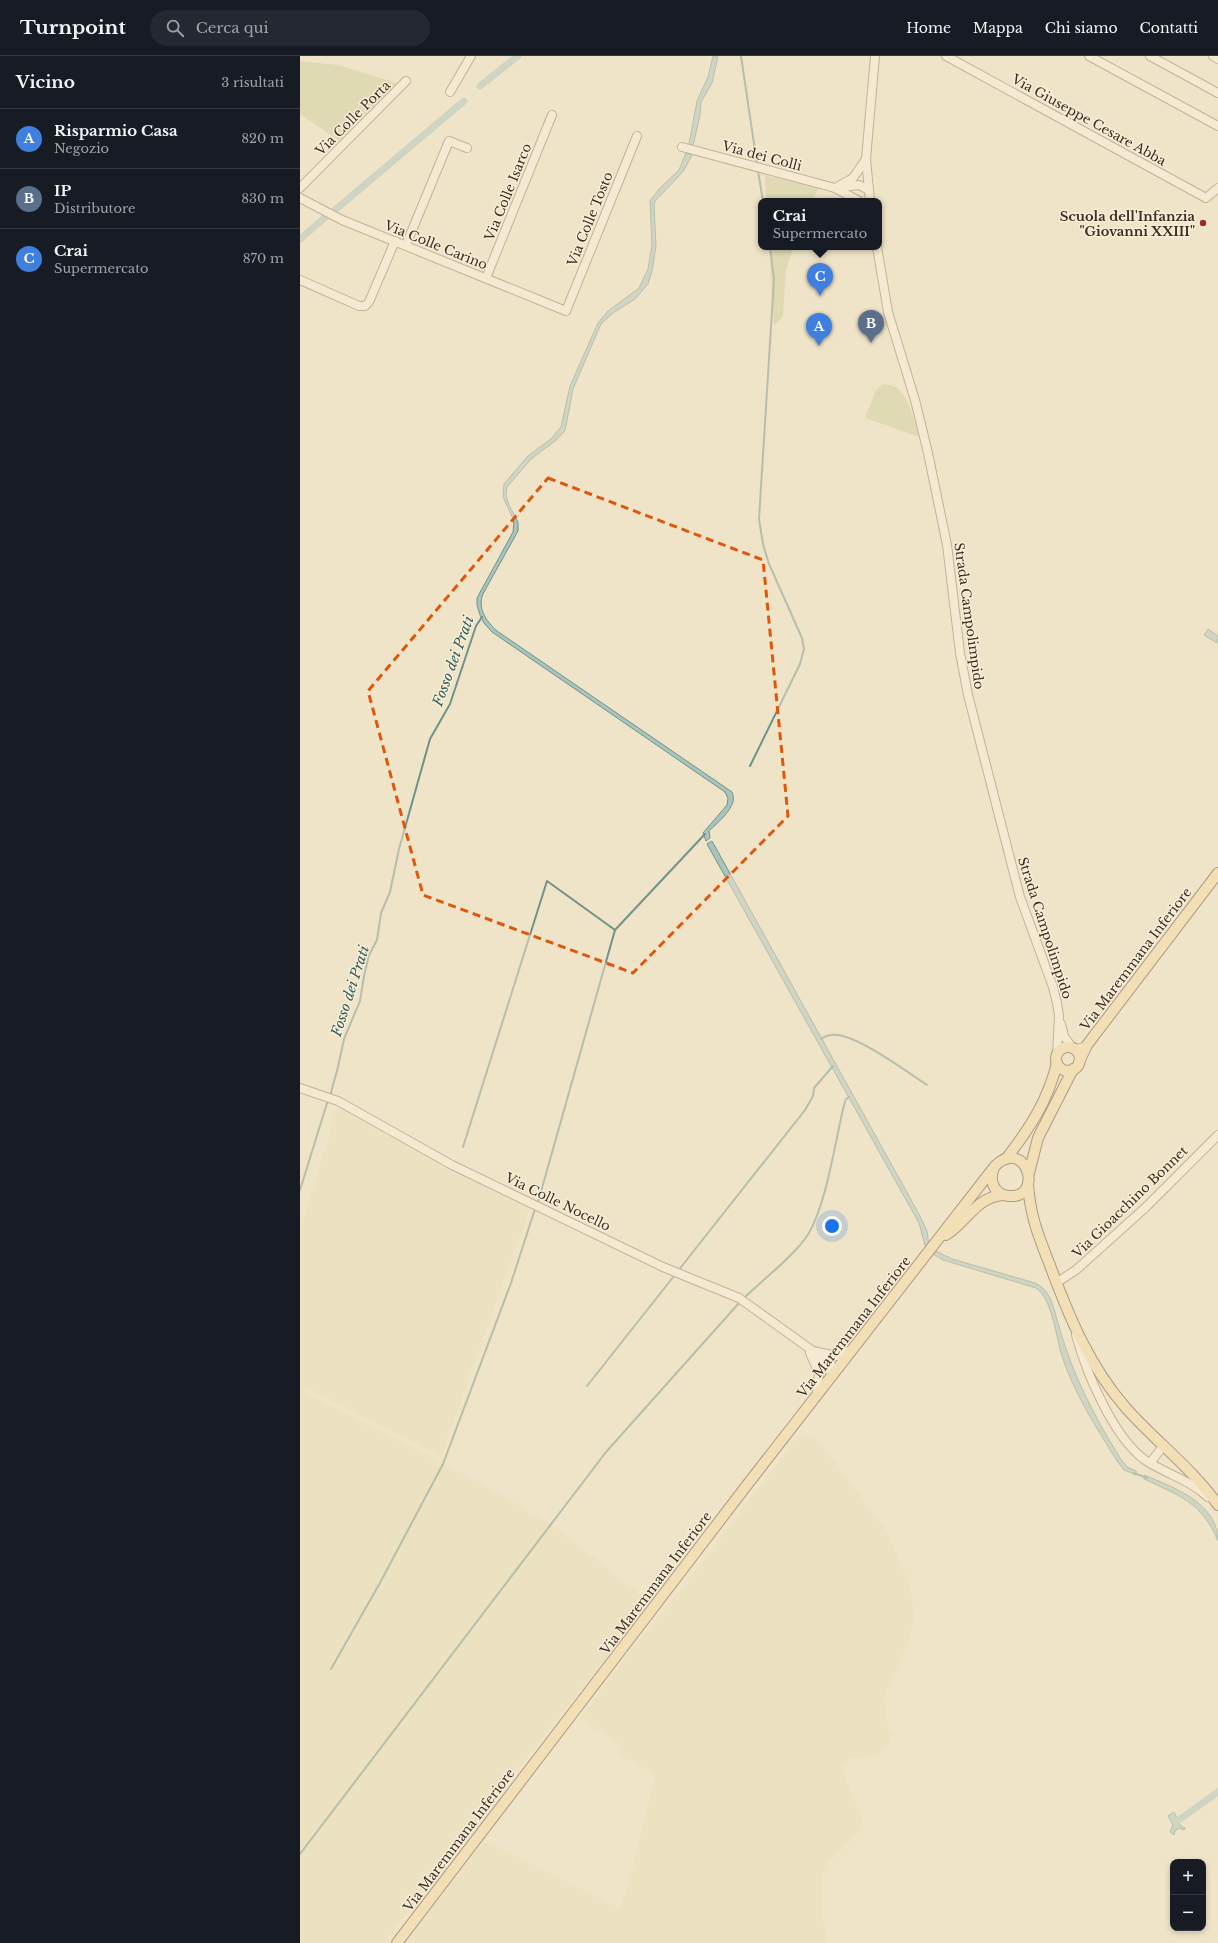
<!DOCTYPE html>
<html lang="it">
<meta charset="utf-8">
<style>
body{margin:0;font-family:"Libre Baskerville",serif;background:#242831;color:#f1f3f6}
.controls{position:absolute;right:12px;bottom:12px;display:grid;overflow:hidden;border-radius:8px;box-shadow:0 2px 6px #0003}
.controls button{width:36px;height:36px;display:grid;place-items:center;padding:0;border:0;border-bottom:1px solid #363941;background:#171b24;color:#f1f3f6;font:20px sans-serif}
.you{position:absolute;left:532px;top:1170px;width:14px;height:14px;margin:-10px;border:3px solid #fff;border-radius:50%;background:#1a73e8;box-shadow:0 0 0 6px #1a73e833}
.badge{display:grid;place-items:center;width:26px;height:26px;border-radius:50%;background:#db2777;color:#fff;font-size:13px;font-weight:700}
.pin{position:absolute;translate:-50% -33px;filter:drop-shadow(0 1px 2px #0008)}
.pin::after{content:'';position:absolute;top:21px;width:14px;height:12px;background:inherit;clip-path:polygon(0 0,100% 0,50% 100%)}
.popup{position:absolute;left:458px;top:142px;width:124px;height:52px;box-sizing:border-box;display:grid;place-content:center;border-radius:8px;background:#171b24;filter:drop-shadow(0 1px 3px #0005);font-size:13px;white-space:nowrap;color:#9ea1a6}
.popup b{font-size:15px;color:#f1f3f6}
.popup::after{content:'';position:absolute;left:50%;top:100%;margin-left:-8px;border:8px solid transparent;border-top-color:#171b24}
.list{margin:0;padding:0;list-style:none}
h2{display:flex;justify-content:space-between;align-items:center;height:52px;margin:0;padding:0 16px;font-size:17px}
h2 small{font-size:13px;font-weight:400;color:#9ea1a6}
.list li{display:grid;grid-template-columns:26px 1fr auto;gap:12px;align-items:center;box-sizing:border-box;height:60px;padding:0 16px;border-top:1px solid #363941}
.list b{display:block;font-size:15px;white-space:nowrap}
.list p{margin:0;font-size:13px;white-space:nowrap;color:#9ea1a6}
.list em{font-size:13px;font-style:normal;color:#9ea1a6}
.icon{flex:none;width:22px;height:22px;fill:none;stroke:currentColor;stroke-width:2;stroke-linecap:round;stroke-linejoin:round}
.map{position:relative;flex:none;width:918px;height:1887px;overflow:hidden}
header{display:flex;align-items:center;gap:24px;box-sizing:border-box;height:56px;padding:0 20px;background:#171b24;border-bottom:1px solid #363941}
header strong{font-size:19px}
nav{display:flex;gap:22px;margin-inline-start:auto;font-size:14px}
.search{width:280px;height:36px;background:#242831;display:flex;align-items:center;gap:10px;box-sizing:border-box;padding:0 14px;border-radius:22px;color:#9ea1a6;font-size:15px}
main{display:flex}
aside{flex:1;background:#171b24}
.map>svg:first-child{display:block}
.farmland{fill:#e6deb5}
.green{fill:#c9cf9b}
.water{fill:#a9c4bc;stroke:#6f938a}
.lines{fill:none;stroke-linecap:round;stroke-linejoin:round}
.stream{stroke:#6f938a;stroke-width:2}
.canal{stroke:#a9c4bc;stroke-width:7}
.minor-casing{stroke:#8d765c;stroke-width:10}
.major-casing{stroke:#5b4430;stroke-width:12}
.minor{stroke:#faf1dc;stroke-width:8}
.major{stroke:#f3d9a0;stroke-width:10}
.marked{fill:none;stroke:#df570d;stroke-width:3;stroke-dasharray:8 5;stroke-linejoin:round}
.poi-dot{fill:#9e2a2b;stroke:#f7eed8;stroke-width:1.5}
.labels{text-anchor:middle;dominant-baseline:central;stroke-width:3;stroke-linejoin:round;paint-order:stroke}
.street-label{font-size:13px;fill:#3d2e20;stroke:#f7eed8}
.poi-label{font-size:13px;font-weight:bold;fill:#3d2e20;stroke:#f7eed8;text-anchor:end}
.water-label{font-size:14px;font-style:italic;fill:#2f5d5a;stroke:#f7eed8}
</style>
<header>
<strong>Turnpoint</strong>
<div class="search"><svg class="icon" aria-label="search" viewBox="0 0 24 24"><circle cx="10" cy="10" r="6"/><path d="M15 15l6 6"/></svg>Cerca qui</div>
<nav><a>Home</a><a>Mappa</a><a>Chi siamo</a><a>Contatti</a></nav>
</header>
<main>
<aside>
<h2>Vicino<small>3 risultati</small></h2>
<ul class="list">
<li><span class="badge" style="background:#3f7fe0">A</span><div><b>Risparmio Casa</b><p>Negozio</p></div><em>820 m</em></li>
<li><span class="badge" style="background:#5c6f8a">B</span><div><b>IP</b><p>Distributore</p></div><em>830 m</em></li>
<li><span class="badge" style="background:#3f7fe0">C</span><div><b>Crai</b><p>Supermercato</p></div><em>870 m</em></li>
</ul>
</aside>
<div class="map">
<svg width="918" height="1887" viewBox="0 0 918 1887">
<rect width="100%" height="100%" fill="#f0e4c8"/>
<!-- farmland -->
<g class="farmland">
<path d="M 38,1051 L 88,1080 L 231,1149 L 141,1400 L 0,1329 L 0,1174 Z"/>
<path d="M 0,1334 L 186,1430 L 254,1470 L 351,1547 L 191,1746 L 84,1887 L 0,1887 Z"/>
<path d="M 502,1379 L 511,1379 L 519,1385 L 587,1476 L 609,1526 L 615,1563 L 602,1603 L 586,1635 L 584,1644 L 588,1673 L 592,1677 L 590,1686 L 584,1694 L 576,1699 L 567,1701 L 548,1703 L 543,1711 L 545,1721 L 562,1762 L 562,1771 L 556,1779 L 529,1806 L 524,1815 L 522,1824 L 523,1861 L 527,1887 L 104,1887 L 175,1797 L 188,1786 L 319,1852 L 330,1825 L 354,1722 L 352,1716 L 316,1697 L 321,1688 L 280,1663 L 326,1600 L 396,1514 L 494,1385 Z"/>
</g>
<!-- green -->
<g class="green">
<path d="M 0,5 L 38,9 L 97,27 L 39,85 L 0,58 Z"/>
<path d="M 465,119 L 519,132 L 512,145 L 466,145 Z"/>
<path d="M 469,191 L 493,191 L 486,215 L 483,260 L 474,270 Z"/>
<path d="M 582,329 C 607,324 614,364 619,381 L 565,362 L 576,334 Z"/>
</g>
<!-- water -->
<g class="water">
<path d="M 413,0 L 418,0 L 412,27 L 401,46 L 400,59 L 393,90 L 389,88 L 397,45 L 408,21 Z"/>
<path d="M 386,97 L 392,99 L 383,116 L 355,145 L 354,149 L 356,190 L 352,215 L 348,228 L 335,243 L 313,257 L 301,268 L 273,333 L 265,375 L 255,385 L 231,403 L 207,431 L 206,439 L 209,449 L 218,466 L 218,475 L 184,536 C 176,551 186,565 197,575 L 432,736 C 439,750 418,766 409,775 L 410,782 L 406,785 L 403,777 L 427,749 L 428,742 L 425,736 L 192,576 L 184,567 L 180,559 L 177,549 L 177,542 L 213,476 L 214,465 L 203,441 L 204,428 L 228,400 L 252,382 L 261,371 L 270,330 L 298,267 L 308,255 L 339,232 L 348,213 L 352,189 L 350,145 L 359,133 L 379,114 Z"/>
<path d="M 908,573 L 918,580 L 917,587 L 904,579 Z"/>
<path d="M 412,785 L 619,1158 L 627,1175 L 629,1190 L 626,1193 L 619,1167 L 407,788 Z"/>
<path d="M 636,1195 L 652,1203 L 735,1227 C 751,1234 753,1251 758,1267 C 772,1318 793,1358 820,1402 L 827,1411 L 836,1415 L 836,1419 L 824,1414 L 817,1405 C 796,1371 773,1336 761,1297 C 756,1279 752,1243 736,1232 L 643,1204 L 633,1198 Z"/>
<path d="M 844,1419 C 873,1431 918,1447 918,1485 C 902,1446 878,1439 844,1423 Z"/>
<path d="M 874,1756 L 881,1770 L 885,1772 L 884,1774 L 879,1772 L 875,1775 L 874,1779 L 870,1776 L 873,1769 L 868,1760 Z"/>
</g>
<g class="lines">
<!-- stream -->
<g class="stream">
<path d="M 441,0 L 457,108"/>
<path d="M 458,115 L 463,145"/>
<path d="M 450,710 L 500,608 L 504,593 L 502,582 L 469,508 L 463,488 L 459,463 L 474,223 L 470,191"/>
<path d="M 521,983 C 524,981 528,979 532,979 C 554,976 608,1017 627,1029"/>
<path d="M 30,1040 L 38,1011 L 44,983 L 60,945 L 64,920 L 69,899 L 77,884 L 81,857 L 90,836 L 99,793 L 130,683 L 150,648 L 176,570 L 182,561"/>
<path d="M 163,1091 L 247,825 L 315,874"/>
<path d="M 0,1134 L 28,1044"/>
<path d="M 238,1146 L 315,874 L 405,778"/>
<path d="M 378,1215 L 505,1054 L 513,1040 L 514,1032 L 533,1010"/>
<path d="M 446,1240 C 465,1222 496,1198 509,1177 C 527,1145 535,1086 544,1049 L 546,1043 L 549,1041"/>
<path d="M 287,1330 L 374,1220"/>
<path d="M 834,1417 L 847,1422"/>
<path d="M 31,1613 L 81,1525 L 143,1408 L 211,1227 L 235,1153"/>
<path d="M 0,1798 L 306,1396 L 439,1247"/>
</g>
<!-- canal -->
<g class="canal">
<path d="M 180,30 L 218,0"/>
<path d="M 35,154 L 164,45"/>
<path d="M 0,183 L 27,160"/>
<path d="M 876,1766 L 918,1736"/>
</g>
<!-- minor casing -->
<g class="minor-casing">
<g id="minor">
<path d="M 646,0 L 906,142 L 918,132"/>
<path d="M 789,0 L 918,70"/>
<path d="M 850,0 L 918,37"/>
<path d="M 913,0 L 918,3"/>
<path d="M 150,36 L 171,0"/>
<path d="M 382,91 L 535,132 L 559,145"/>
<path d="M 542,131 L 559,129 L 569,134"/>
<path d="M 0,132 L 106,25"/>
<path d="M 535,132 L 553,122 L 566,103"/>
<path d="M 0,142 L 42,164 L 266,255 L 337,80"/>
<path d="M 570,145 L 566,103 L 575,0"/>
<path d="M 106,189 L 149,85 L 167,92"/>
<path d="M 577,191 L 588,256 L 615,344 L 628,397 L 647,489 L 660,597 L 668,639 L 720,841 L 753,931 L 757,947 L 759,960 L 757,999"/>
<path d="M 186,222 L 252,59"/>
<path d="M 0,224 L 59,250 L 65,250 L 69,246 L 95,185"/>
<path d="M 761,968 L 764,980 L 773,993 L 782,992 L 787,989"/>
<path d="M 0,1032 L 38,1045 L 152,1109 L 363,1211 L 439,1242 L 513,1295 L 537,1300 L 551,1294"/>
<path d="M 756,1227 L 776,1214 L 845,1152 L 918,1079"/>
<path d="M 776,1279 C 786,1316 813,1381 845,1404 C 866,1418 890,1424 908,1441"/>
<path d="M 510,1297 L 519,1317 L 517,1337"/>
<path d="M 520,1299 L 529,1305 L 535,1316"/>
<path d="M 516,1303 L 525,1313 L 535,1316"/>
<path d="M 850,1407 L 864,1389"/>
</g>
</g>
<!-- major casing -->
<g class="major-casing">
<g id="major">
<circle cx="768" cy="1003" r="12"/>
<path d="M 779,1006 L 787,989 L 918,817"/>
<path d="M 706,1103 C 729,1073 748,1045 757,1007"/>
<path d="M 729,1117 L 738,1082 L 773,1013"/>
<path d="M 728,1127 C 730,1161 739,1181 751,1212 C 770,1263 790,1311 826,1352 C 856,1386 892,1412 918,1449"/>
<path d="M 646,1179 C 667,1166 676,1141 703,1139"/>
<path d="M 97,1887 L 447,1429 L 695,1110 C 726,1080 745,1143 709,1140 C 693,1139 688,1122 695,1110"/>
</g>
</g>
<!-- minor -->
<use href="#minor" class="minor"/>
<!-- major -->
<use href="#major" class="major"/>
</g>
<!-- marked area -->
<path d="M0 0H918V1887H0ZM 248,422 L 463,504 L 488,760 L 333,917 L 123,839 L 68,635 Z" fill="#f0e4c8" fill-opacity=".55" fill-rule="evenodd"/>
<path class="marked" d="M 248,422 L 463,504 L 488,760 L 333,917 L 123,839 L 68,635 Z"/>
<!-- markers -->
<circle class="poi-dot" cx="903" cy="167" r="4"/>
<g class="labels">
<!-- street labels -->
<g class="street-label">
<text transform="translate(53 62) rotate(-45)">Via Colle Porta</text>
<text transform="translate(789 64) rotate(29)">Via Giuseppe Cesare Abba</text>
<text transform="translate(462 100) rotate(15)">Via dei Colli</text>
<text transform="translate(208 136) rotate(-68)">Via Colle Isarco</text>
<text transform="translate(290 163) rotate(-68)">Via Colle Tosto</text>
<text transform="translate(136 189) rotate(22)">Via Colle Carino</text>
<text transform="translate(669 560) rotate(82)">Strada Campolimpido</text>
<text transform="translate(745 872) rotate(72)">Strada Campolimpido</text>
<text transform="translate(836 903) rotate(-53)">Via Maremmana Inferiore</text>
<text transform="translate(258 1146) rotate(26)">Via Colle Nocello</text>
<text transform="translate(830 1146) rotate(-44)">Via Gioacchino Bonnet</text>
<text transform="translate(554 1271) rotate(-52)">Via Maremmana Inferiore</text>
<text transform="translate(356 1527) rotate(-53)">Via Maremmana Inferiore</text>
<text transform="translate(159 1784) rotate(-53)">Via Maremmana Inferiore</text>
</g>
<!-- poi labels -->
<g class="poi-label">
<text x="895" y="160">Scuola dell'Infanzia<tspan x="895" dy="15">"Giovanni XXIII"</tspan></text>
</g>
<!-- water labels -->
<g class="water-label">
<text transform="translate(153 605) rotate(-70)">Fosso dei Prati</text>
<text transform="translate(50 935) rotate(-72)">Fosso dei Prati</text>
</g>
</g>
</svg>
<div class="controls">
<button>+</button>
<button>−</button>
</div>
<div class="you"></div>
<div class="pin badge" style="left:519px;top:290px;background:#3f7fe0">A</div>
<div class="pin badge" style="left:571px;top:287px;background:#5c6f8a">B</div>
<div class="pin badge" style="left:520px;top:240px;background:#3f7fe0">C</div>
<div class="popup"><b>Crai</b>Supermercato</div>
</div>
</main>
